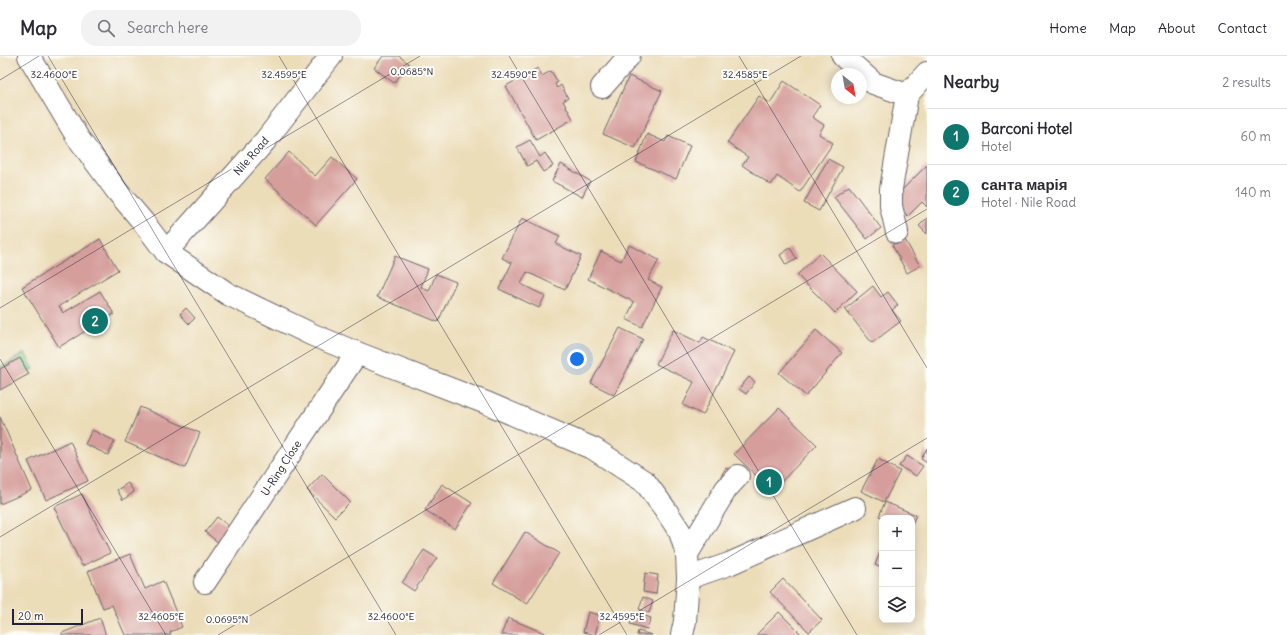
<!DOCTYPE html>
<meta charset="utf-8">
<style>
body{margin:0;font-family:Delius,sans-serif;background:#f2f2f3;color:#2b2b33}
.controls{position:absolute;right:12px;bottom:12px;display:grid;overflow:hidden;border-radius:8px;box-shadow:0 2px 10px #0003}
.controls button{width:36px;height:36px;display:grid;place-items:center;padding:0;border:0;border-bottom:1px solid #e1e1e2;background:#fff;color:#2b2b33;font:20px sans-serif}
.compass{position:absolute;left:831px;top:12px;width:36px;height:36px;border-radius:50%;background:#fff;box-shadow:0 2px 10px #0003;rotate:149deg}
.scale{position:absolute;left:12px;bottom:10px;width:71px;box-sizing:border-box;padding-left:4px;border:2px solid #22223b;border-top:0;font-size:11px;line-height:14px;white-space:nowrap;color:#22223b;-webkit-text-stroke:3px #fdfcf7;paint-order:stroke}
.you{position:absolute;left:577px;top:303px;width:14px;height:14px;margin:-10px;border:3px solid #fff;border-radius:50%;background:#1a73e8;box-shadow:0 0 0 6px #1a73e833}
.badge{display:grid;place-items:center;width:26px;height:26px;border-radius:50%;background:#0f766e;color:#fff;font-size:13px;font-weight:700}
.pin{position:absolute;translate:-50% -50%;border:2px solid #fff;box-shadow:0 1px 4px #0006}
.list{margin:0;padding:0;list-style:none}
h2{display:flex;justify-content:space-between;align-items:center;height:52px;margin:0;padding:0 16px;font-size:17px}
h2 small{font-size:13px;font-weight:400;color:#7c7c81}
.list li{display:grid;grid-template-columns:26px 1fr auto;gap:12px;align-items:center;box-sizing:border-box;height:56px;padding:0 16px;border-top:1px solid #e1e1e2}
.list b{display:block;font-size:15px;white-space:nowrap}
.list p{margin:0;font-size:13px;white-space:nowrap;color:#7c7c81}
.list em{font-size:13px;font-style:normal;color:#7c7c81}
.icon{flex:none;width:22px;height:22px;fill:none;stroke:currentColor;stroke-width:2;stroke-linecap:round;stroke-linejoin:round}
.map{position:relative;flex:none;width:927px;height:579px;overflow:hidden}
header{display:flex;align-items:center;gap:24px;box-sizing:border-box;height:56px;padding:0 20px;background:#fff;border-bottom:1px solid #e1e1e2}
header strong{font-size:19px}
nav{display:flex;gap:22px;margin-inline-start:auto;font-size:14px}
.search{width:280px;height:36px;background:#f2f2f3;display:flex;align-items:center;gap:10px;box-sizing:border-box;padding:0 14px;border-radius:16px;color:#7c7c81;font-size:15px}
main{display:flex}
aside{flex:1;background:#fff}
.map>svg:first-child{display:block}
.green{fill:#7fcf90;stroke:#507866}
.building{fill:#d59e9b}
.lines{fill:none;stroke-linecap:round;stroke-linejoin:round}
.minor-casing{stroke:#696367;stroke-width:24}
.minor{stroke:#fff;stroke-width:22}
.ticks{fill:none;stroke:#22223b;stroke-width:1;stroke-opacity:0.45}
.labels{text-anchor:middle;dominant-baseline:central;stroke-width:4;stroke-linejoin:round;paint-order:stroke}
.street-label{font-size:11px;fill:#22223b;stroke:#fdfcf7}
.ticks-label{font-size:10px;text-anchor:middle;fill:#22223b;stroke:#fdfcf7;stroke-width:4;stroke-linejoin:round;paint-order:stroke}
</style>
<header>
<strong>Map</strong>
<div class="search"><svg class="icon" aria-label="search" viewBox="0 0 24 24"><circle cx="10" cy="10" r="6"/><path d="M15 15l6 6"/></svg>Search here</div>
<nav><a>Home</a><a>Map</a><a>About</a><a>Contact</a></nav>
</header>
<main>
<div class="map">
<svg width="927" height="579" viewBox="0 0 927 579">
<rect width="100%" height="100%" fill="#fdfcf7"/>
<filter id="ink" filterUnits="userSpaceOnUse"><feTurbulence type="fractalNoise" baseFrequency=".025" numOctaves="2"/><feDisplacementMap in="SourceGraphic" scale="8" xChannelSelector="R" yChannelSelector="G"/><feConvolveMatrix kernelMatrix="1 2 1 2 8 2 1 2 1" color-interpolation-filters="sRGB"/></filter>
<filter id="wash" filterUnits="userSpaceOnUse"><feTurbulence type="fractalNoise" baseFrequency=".012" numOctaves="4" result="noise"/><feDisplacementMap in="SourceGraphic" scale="16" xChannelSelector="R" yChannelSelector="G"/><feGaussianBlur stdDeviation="0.9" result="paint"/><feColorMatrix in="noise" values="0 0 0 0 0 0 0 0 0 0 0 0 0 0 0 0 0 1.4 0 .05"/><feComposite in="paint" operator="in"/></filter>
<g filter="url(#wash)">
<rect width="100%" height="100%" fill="#ecddb9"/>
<!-- green -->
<path class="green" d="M 25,297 L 34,313 L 0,332 L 0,311 Z"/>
<g id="blocks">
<!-- building -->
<g class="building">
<path d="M 383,0 L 399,0 L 409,8 L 394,27 L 374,12 Z"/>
<path d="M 538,12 L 542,20 L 551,15 L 558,26 L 555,28 L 557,32 L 561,29 L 568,42 L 563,45 L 573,63 L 536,84 L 506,30 Z"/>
<path d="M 629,20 L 662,35 L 635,92 L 603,78 Z"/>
<path d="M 784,25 L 820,49 L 812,61 L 824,69 L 819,78 L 833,87 L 800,136 L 777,120 L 771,129 L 742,109 L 748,101 L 727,87 L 759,40 L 770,47 Z"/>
<path d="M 647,78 L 665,86 L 668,80 L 690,90 L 676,123 L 636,106 Z"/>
<path d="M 530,84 L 540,101 L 545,97 L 553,110 L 543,116 L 536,105 L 527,110 L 517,91 Z"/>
<path d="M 289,96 L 315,120 L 332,101 L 357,123 L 316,169 L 265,123 Z"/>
<path d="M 828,103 L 843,111 L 819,155 L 804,147 Z"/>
<path d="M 561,108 L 590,125 L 582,141 L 552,125 Z"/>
<path d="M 927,109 L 927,151 L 922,146 L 908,160 L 892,144 Z"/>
<path d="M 849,130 L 881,172 L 867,183 L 834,141 Z"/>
<path d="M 522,162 L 560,180 L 556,188 L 581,200 L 565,234 L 527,216 L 521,228 L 545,240 L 539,252 L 499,233 L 512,207 L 502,202 Z"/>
<path d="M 927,162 L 927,178 L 919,170 Z"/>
<path d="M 904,182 L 920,210 L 907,217 L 892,189 Z"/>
<path d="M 100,183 L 118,214 L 59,250 L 63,257 L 100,235 L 114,258 L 59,291 L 22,231 Z"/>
<path d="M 629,189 L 659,204 L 648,224 L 662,231 L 642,271 L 626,263 L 634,246 L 588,223 L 601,195 L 621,205 Z"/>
<path d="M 790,192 L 797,203 L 786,209 L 780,199 Z"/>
<path d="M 820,197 L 857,235 L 835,257 L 797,219 Z"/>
<path d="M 395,200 L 428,213 L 421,231 L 429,235 L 436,218 L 456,226 L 438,266 L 377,241 Z"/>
<path d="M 873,230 L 881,241 L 888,236 L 898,249 L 892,254 L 901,265 L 872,287 L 845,253 Z"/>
<path d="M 186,252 L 195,262 L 189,268 L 180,258 Z"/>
<path d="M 620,272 L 643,283 L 614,339 L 591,327 Z"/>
<path d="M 673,274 L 700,287 L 703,281 L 734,296 L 703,359 L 683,349 L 694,326 L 656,308 Z"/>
<path d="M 816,274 L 842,297 L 806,340 L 779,317 Z"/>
<path d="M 20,302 L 29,318 L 0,334 L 0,313 Z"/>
<path d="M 749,321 L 755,326 L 746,338 L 739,333 Z"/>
<path d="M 140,351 L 200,377 L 185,412 L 125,386 Z"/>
<path d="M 779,352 L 817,389 L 772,435 L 734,398 Z"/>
<path d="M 0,361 L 32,434 L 0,448 Z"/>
<path d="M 92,374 L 115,385 L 108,399 L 85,388 Z"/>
<path d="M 70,385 L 88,425 L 46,444 L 28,405 Z"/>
<path d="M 927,392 L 927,407 L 921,403 Z"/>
<path d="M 907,400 L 923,410 L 916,420 L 899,410 Z"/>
<path d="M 878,403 L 900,415 L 884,446 L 861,435 Z"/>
<path d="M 726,412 L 734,416 L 727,428 L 719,423 Z"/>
<path d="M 322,418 L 350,446 L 335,461 L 307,434 Z"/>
<path d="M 128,427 L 134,436 L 123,444 L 117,434 Z"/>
<path d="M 442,428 L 472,447 L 455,473 L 425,454 Z"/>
<path d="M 82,438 L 110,497 L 82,510 L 54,451 Z"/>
<path d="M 885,446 L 916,459 L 912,468 L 912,462 L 884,462 L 879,460 Z"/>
<path d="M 217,461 L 231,472 L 219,487 L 205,476 Z"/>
<path d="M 525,476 L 559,497 L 527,548 L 493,527 Z"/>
<path d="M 882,491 L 882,512 L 875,509 Z"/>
<path d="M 424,494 L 437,502 L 414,535 L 402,527 Z"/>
<path d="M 130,498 L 145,533 L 163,525 L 182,571 L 170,576 L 171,579 L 125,579 L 112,549 L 103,552 L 88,515 Z"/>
<path d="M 645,517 L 658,519 L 656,538 L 643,536 Z"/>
<path d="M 783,523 L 822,564 L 809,576 L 770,536 Z"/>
<path d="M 643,541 L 653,545 L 649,557 L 639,553 Z"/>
<path d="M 588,556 L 600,559 L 595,579 L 583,576 Z"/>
<path d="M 634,556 L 651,562 L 647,573 L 630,568 Z"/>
<path d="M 779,556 L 802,579 L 756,579 Z"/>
<path d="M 100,562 L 106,579 L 62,579 L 62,577 Z"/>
<path d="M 508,562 L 549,579 L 501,579 Z"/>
<path d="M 638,575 L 652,579 L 637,579 Z"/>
</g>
</g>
</g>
<g filter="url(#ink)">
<use href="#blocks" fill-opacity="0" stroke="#696367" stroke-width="1"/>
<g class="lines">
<!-- minor casing -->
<g class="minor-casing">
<g id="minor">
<path d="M 29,0 L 78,82 L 117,135 L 144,167 L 166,196 L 228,238 L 313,279 L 357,297 L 489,348 L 594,393 L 645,426 L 665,453 L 680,476 L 687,498 L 688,522 L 685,565 L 682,579"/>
<path d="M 843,0 L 873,27 L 907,39 L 927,17"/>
<path d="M 602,31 L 629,0"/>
<path d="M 897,176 L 891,150 L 891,133 L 907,39"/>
<path d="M 166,196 L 265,85 L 331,0"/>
<path d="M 687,498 L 726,433 L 738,420"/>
<path d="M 688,522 L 729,508 L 855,452"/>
<path d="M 205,526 L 357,297"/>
</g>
</g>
<!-- minor -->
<use href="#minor" class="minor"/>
</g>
</g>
<!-- ticks -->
<path class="ticks" d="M 48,0 L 396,579M 279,0 L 627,579M 509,0 L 857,579M 739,0 L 927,312M 0,24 L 39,0M 0,252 L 420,0M 0,303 L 166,579M 0,481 L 801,0M 218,579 L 927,153M 599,579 L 927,382"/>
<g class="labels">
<!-- street labels -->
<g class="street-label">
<text transform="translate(251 100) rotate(-49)">Nile Road</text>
<text transform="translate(281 412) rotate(-57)">U-Ring Close</text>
</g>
</g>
<g class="ticks-label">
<text x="412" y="19">0.0685°N</text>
<text x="54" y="22">32.4600°E</text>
<text x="284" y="22">32.4595°E</text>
<text x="514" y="22">32.4590°E</text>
<text x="745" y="22">32.4585°E</text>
<text x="161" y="564">32.4605°E</text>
<text x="391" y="564">32.4600°E</text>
<text x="622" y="564">32.4595°E</text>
<text x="227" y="567">0.0695°N</text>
</g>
</svg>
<div class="controls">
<button>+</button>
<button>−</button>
<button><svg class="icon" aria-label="layers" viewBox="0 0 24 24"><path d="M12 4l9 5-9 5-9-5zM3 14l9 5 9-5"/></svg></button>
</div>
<svg class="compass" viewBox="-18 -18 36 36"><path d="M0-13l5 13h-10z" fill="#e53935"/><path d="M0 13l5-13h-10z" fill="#7c7c81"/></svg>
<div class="scale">20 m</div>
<div class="you"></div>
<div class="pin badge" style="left:769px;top:426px">1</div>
<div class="pin badge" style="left:95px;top:265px">2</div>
</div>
<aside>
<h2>Nearby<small>2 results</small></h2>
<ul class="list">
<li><span class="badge">1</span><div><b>Barconi Hotel</b><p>Hotel</p></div><em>60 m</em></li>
<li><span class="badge">2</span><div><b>санта марія</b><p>Hotel · Nile Road</p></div><em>140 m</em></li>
</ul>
</aside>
</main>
